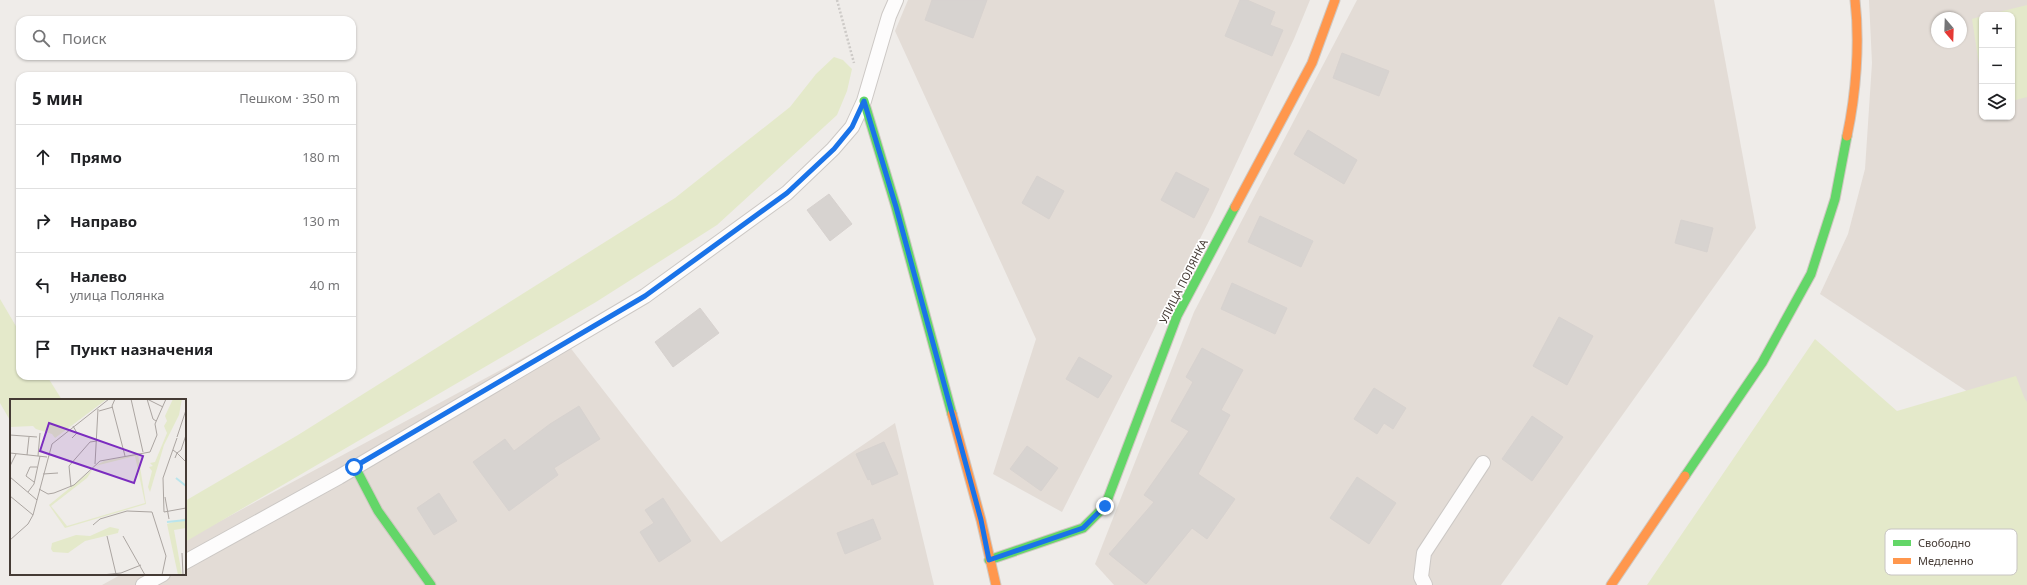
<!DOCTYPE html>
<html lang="ru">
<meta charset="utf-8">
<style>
body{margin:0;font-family:"Noto Sans",sans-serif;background:#f6f6f6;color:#202124}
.controls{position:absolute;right:12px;top:12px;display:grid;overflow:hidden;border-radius:8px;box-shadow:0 1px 3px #0004}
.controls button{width:36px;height:36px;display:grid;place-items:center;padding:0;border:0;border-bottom:1px solid #e0e0e0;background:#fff;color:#202124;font:20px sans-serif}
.compass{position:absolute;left:1931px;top:12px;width:36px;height:36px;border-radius:50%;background:#fff;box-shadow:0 1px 3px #0004;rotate:161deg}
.stop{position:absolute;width:12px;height:12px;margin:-9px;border:3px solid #1a73e8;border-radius:50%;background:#fff}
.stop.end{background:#1a73e8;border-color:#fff;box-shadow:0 1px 4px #0008}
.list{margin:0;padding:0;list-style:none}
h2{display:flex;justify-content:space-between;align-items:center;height:52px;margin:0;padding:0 16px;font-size:17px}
h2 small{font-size:13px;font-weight:400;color:#757577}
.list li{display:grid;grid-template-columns:26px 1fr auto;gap:12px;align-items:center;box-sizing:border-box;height:64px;padding:0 16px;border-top:1px solid #e0e0e0}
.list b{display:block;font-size:15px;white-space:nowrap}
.list p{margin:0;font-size:13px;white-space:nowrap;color:#757577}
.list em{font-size:13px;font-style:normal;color:#757577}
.icon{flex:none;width:22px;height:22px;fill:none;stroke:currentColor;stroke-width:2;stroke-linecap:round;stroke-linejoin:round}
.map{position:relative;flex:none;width:2027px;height:585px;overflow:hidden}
.search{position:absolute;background:#fff;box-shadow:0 1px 3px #0004;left:16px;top:16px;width:340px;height:44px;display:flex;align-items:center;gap:10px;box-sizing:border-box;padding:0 14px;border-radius:12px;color:#757577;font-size:15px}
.panel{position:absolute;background:#fff;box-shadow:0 1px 3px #0004;left:16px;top:72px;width:340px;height:308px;border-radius:12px}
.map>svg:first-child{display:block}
.residential{fill:#e3dcd6;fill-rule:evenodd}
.green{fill:#e4e9ca}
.building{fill:#d7d3d0;stroke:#d7d2cf}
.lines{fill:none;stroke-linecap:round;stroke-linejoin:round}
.lane-casing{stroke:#ccc8c5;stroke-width:16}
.fast-casing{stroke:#d0c8c1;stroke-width:11}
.slow-casing{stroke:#d0c8c1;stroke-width:11}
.path{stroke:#cdcac7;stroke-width:2.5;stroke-dasharray:2 2;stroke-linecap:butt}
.lane{stroke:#fdfcfc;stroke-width:14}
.fast{stroke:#63d668;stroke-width:9}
.slow{stroke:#ff974d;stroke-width:9}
.route{stroke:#1a73e8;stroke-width:5}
.labels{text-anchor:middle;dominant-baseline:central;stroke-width:3.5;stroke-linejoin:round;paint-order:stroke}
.street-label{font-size:11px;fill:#453b35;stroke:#fff}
.inset-river{fill:none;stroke:#bae5ec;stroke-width:2}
.inset-road{fill:none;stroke:#aba5a1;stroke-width:1}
.view{fill:#7b2cbf;fill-opacity:0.15;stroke:#7b2cbf;stroke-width:2}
.inset-edge{fill:none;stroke:#453b35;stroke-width:2}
.key{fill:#fff;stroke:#c7c4c2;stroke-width:1}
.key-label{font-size:11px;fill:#453b35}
</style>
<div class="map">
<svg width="2027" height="585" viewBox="0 0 2027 585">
<rect width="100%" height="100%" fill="#efece9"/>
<!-- residential -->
<g class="residential">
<path d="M 908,0 L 1310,0 L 1294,39 L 1213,213 L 1062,512 L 993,474 L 1036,339 L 895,31 Z"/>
<path d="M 1357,0 L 1714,0 L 1756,228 L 1501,585 L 1114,585 L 1095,564 L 1194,312 Z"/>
<path d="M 1869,0 L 2027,0 L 2027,431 L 1820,294 L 1848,234 L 1865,169 L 1872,63 ZM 1982,15 L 2012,15 L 2012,117 L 1982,117 ZM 1937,18 L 1961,18 L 1961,42 L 1937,42 Z"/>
<path d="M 562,337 L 721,542 L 895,423 L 934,585 L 102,585 L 122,574 L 185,574 L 185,540 Z"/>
</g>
<!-- green -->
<g class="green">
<path d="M 2027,5 L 2027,97 L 2012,101 L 2012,15 L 1987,15 Z"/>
<path d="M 1982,16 L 1982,84 L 1972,19 Z"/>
<path d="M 834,57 L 843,60 L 852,69 L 847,91 L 837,115 L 717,225 L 596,302 L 185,542 L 185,501 L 298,435 L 675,198 L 790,107 L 816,74 Z"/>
<path d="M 0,299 L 20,333 L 20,376 L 47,376 L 62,400 L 11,400 L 11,422 L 0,403 Z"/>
<path d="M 1815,339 L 1897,411 L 2016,376 L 2024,397 L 2027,402 L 2027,585 L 1647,585 Z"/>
</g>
<!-- building -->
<g class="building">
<path d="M 932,0 L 987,0 L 973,38 L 925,20 Z"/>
<path d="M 1240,0 L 1247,0 L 1275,12 L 1270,25 L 1283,30 L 1272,56 L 1225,36 Z"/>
<path d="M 1342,53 L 1389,71 L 1379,96 L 1333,78 Z"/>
<path d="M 1308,130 L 1357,160 L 1344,184 L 1294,154 Z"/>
<path d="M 1176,172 L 1209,189 L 1194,218 L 1161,200 Z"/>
<path d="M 1037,176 L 1064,191 L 1049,219 L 1022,203 Z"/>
<path d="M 829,194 L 852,224 L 830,241 L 807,210 Z"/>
<path d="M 1260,216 L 1313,241 L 1301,267 L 1248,242 Z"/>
<path d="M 1681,220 L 1713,228 L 1707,252 L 1675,243 Z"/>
<path d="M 1232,283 L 1287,308 L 1275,334 L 1221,309 Z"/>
<path d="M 700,308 L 719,333 L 673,367 L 655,342 Z"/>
<path d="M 1559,317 L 1593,336 L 1567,385 L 1533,366 Z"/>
<path d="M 1202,348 L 1243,370 L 1221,410 L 1230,415 L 1198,474 L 1235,499 L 1207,539 L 1192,528 L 1146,584 L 1109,554 L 1154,502 L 1144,495 L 1189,431 L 1171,421 L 1193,382 L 1186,377 Z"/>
<path d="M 1079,357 L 1112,376 L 1098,398 L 1066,379 Z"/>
<path d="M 1374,388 L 1406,408 L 1393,429 L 1384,423 L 1377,434 L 1354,419 Z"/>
<path d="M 579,406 L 600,439 L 554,468 L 558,475 L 509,511 L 473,462 L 505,439 L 514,451 L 550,424 Z"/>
<path d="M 1532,416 L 1563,437 L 1532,481 L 1502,459 Z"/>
<path d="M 884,442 L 898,474 L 872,485 L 870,479 L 868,480 L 856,454 Z"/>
<path d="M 1027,446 L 1058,468 L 1041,491 L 1010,469 Z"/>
<path d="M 1357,477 L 1396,503 L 1369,544 L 1330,518 Z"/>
<path d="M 439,493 L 457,521 L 434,535 L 417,508 Z"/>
<path d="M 663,498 L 691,541 L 659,562 L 640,532 L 654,523 L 645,510 Z"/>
<path d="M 873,519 L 881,539 L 845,554 L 837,533 Z"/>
</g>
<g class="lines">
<!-- lane casing -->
<g class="lane-casing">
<g id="lane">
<path d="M 185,562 L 339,477 L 645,296 L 787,193 L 833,149 L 852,127 L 864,101 L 889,16 L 896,0"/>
<path d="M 143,585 L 163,574"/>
<path d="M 1425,585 L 1421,577 L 1424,553 L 1483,463"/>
</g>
</g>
<!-- fast casing -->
<g class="fast-casing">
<g id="fast">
<path d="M 864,101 L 896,207 L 952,414"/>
<path d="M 355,467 L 378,511 L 431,585"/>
<path d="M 1685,476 L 1762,363 L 1811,274 L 1835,199 L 1847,136"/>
<path d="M 989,560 L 1083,528 L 1105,506 L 1177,316 L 1235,207"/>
</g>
</g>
<!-- slow casing -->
<g class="slow-casing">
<g id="slow">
<path d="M 1847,136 C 1856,94 1860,43 1855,0"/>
<path d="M 1235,207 L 1312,63 L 1335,0"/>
<path d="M 952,414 L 981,520 L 996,585"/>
<path d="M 1611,585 L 1685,476"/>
</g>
</g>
<!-- path -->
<path class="path" d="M 837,0 L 854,63"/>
<!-- lane -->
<use href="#lane" class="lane"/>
<!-- fast -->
<use href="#fast" class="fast"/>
<!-- slow -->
<use href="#slow" class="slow"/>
</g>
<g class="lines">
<!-- route -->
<path class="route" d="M 354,467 L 645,296 L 787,193 L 834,149 L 852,127 L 864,101 L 896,207 L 981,520 L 989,560 L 1083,528 L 1105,506"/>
</g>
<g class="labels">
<!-- street labels -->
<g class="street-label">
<text transform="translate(1183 281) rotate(-63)">УЛИЦА ПОЛЯНКА</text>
</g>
</g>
<!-- overview -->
<g transform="translate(10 399)">
<rect width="176" height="176" fill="#efece9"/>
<path d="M 0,0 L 97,0 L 45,39 L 42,35 L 26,30 L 23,27 L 0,28 ZM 163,0 L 172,0 L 169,16 L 154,46 L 140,93 L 138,88 L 142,72 L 139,68 L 143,67 L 140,64 L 145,63 L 157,34 L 154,27 L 157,22 L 155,17 ZM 128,55 L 136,105 L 55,129 L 39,106 L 83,70 L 77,79 L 41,107 L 57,127 L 135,104 L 125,57 L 85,67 L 94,62 ZM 176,119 L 176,129 L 164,131 L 172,176 L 168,176 L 157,125 ZM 100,128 L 109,130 L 108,134 L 75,142 L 58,154 L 43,153 L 41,150 L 42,144 L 66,136 L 80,137 Z" fill="#e4e9ca"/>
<path class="inset-river" d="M 166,79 L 176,87M 157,123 L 176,121"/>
<path class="inset-road" d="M 105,0 L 102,7 L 115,57M 121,0 L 133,53M 137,0 L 143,20 L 146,22M 137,0 L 153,8M 89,12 L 103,8M 0,36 L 27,38M 167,38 L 176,11M 62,39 L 67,34 L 63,27M 167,39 L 153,79 L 154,113 L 176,109M 163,51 L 167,54 L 171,51 L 176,36M 0,54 L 37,58M 17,56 L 19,38M 28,57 L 30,34M 165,59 L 167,54 L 176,63M 85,65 L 88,10M 0,67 L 6,55M 33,75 L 48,74M 0,78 L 27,101M 24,83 L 16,77 L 20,68 L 27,68M 61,88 L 59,67 L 80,43 L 87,42M 29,90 L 38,95 L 44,94 L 64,86 L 90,62 L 140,53 L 147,36 L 145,25 L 156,0M 18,93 L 24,85 L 30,57M 0,97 L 23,116M 155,98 L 159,120M 83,126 L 90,120 L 117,112 L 142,113 L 156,157 L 152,176M 97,137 L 106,175M 113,137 L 135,176M 0,141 L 18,125 L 23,116 L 42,45 L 99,0M 172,154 L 173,176M 92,176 L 111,174 L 131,166"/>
<path class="view" d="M 39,24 L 133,57 L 124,84 L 30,52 Z"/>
<rect width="176" height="176" class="inset-edge"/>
</g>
<!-- legend -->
<rect x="1885" y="529" width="132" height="46" rx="6" class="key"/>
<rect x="1893" y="540" width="18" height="6" fill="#63d668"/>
<rect x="1893" y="558" width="18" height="6" fill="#ff974d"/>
<g class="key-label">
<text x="1918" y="547">Свободно</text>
<text x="1918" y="565">Медленно</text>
</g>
</svg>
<div class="controls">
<button>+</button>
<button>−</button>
<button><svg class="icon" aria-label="layers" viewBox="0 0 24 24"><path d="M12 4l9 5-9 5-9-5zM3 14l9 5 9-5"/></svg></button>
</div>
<svg class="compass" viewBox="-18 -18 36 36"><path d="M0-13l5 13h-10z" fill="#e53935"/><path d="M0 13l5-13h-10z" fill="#757577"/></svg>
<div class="stop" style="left:354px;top:467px"></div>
<div class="stop end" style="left:1105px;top:506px"></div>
<div class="search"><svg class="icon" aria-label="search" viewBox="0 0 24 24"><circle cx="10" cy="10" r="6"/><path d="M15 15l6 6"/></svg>Поиск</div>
<section class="panel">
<h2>5 мин<small>Пешком · 350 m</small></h2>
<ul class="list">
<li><svg class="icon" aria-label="ahead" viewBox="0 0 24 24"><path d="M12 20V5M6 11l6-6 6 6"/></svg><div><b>Прямо</b></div><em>180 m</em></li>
<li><svg class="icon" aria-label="right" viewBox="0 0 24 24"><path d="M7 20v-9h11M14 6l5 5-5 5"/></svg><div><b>Направо</b></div><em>130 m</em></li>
<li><svg class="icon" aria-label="left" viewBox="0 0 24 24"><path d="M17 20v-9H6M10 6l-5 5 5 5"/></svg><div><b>Налево</b><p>улица Полянка</p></div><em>40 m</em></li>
<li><svg class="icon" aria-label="arrive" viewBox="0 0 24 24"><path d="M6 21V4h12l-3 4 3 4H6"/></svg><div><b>Пункт назначения</b></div></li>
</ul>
</section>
</div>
